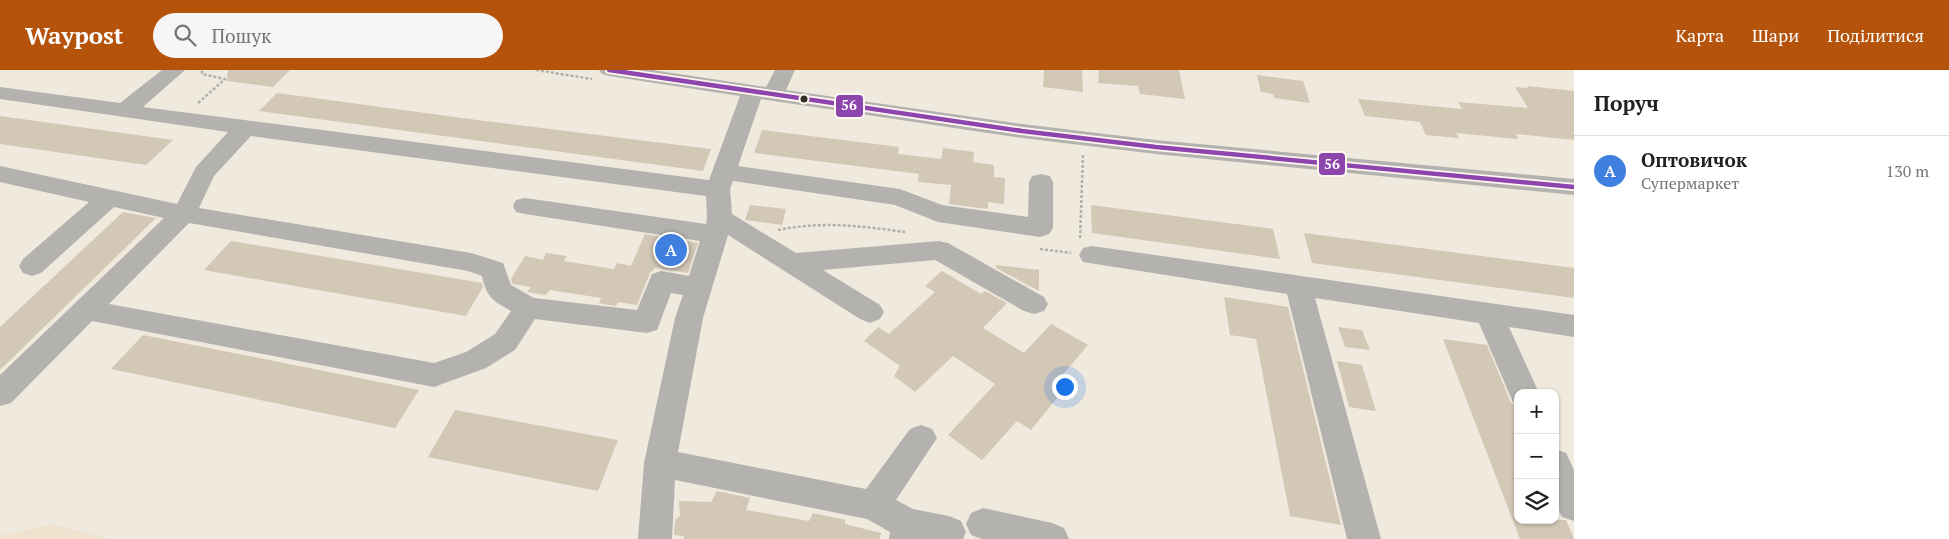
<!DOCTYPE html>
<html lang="uk">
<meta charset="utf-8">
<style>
body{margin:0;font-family:"PT Serif",serif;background:#f6f6f6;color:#202124}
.controls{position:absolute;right:15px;bottom:15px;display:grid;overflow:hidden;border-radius:10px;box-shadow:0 1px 4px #0004}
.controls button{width:45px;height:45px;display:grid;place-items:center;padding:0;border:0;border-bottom:1px solid #e0e0e0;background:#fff;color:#202124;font:25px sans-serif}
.you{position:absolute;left:1064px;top:316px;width:18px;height:18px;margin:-12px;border:4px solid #fff;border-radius:50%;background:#1a73e8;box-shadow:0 0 0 8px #1a73e833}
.badge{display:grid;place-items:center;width:32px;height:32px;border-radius:50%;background:#b45309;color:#fff;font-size:16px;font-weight:700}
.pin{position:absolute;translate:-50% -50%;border:2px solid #fff;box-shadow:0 1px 5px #0006}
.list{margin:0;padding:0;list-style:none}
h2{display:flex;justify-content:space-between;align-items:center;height:65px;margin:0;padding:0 20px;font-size:21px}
h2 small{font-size:16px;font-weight:400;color:#757577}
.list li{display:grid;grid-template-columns:32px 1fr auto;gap:15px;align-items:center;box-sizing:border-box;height:70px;padding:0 20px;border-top:1px solid #e0e0e0}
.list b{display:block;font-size:19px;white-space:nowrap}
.list p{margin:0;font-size:16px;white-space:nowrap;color:#757577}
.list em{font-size:16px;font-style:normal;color:#757577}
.icon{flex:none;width:28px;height:28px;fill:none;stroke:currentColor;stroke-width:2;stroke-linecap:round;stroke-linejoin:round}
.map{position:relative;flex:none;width:1574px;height:469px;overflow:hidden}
header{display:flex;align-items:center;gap:30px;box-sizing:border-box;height:70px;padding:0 25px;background:#b45309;color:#fff}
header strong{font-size:24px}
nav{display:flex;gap:28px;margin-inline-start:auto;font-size:18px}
.search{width:350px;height:45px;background:#f6f6f6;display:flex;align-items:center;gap:12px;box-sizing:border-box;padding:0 18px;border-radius:28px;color:#757577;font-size:19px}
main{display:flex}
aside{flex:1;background:#fff}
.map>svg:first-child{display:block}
.built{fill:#efe2cf}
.building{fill:#d3c7b5}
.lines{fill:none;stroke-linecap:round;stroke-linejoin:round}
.path{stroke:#b2aea9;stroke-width:2.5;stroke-dasharray:3 2;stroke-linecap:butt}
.minor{fill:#b4b2ae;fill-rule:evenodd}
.bus-1-casing{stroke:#fef8f1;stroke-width:8}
.bus-1{stroke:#8e44ad;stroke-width:4.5}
.bus-dot{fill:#342e27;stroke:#fef8f1;stroke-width:2}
.line-badge{stroke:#fef8f1;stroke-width:2}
.badge-label{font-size:14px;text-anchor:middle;font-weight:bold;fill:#fff}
</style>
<header>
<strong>Waypost</strong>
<div class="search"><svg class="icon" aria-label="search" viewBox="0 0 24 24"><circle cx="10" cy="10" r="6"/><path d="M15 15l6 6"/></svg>Пошук</div>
<nav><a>Карта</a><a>Шари</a><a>Поділитися</a></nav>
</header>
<main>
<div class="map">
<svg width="1574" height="469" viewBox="0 0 1574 469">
<rect width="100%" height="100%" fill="#f0e9de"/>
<!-- built -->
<path class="built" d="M 52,454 L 108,469 L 0,469 L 0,466 Z"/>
<!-- building -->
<g class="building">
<path d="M 228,0 L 290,0 L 273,17 L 227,11 Z"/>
<path d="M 1044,0 L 1082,0 L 1083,22 L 1043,17 Z"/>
<path d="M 1099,0 L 1179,0 L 1185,29 L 1140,24 L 1138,16 L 1098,13 Z"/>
<path d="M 1257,5 L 1303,11 L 1310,33 L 1274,28 L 1273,24 L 1261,22 Z"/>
<path d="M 1527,16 L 1574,21 L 1574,70 L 1516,64 L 1518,69 L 1456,63 L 1459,68 L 1426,65 L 1420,52 L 1365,46 L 1358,29 L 1462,39 L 1458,32 L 1528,38 L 1515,17 L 1528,18 Z"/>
<path d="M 277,23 L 477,50 L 711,79 L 703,101 L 259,41 Z"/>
<path d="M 0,46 L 173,70 L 146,95 L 0,74 Z"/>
<path d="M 762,60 L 899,77 L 898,84 L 941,89 L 943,78 L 974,82 L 973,92 L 994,95 L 994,107 L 1005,108 L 1004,134 L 988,132 L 988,139 L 949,134 L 951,115 L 918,112 L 919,104 L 754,83 Z"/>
<path d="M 750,135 L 786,139 L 782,155 L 745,150 Z"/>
<path d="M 1091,135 L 1273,159 L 1280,189 L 1092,163 Z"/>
<path d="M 123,142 L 156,148 L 0,300 L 0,257 Z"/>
<path d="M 1304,163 L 1574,198 L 1574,228 L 1312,193 Z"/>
<path d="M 645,164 L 698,173 L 688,203 L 655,198 L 650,203 L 637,235 L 618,232 L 616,236 L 603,234 L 599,233 L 601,228 L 550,220 L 546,225 L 527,222 L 531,217 L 513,214 L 511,209 L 525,186 L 543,190 L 546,183 L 567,186 L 564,191 L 614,199 L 617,193 L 631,196 Z"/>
<path d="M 231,171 L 482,213 L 483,217 L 466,246 L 204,200 Z"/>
<path d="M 996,195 L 1039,200 L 1039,221 L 996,198 Z"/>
<path d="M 942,201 L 981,224 L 985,221 L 1007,233 L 983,258 L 1024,283 L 1051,254 L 1088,275 L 1060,308 L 1069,313 L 1031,360 L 1017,351 L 982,390 L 948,365 L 995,314 L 953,286 L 915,322 L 894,306 L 900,296 L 864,271 L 878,257 L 889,264 L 935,222 L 925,216 Z"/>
<path d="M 1224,227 L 1288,237 L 1341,455 L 1290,446 L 1256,269 L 1230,265 Z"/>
<path d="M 1338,257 L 1362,260 L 1370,280 L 1345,277 Z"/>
<path d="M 143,265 L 419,320 L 395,358 L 111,299 Z"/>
<path d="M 1443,269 L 1487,275 L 1511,333 L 1516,335 L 1518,338 L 1518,450 L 1566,450 L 1574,469 L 1520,469 Z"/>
<path d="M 1337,291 L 1362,295 L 1376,341 L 1349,337 Z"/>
<path d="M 455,340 L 618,370 L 598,421 L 428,387 Z"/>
<path d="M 717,421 L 750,428 L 746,440 L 809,451 L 813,443 L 845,450 L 845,454 L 881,463 L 880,469 L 684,469 L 684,466 L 674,465 L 675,450 L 680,446 L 679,431 L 711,432 Z"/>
</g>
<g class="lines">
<!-- path -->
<g class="path">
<path d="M 536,0 L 592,9"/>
<path d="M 198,33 L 225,9 L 202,4 L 202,0"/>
<path d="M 778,160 C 821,151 862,156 905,162"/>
<path d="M 1080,168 L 1083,85"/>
<path d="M 1040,179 L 1071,183"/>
</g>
<!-- minor -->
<g class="minor">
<path d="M 162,0 L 185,0 L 143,37 L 709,110 L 740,26 L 609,6 L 602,4 L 599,0 L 652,0 L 766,17 L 775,0 L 795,0 L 786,20 L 1022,54 L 1156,70 L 1574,109 L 1574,125 L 1156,84 L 1022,68 L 761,29 L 738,96 L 900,119 L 942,135 L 1028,147 L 1029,112 L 1032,106 L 1041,104 L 1050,106 L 1053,112 L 1053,158 L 1049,164 L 1040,167 L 938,152 L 895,135 L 733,111 L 730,119 L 732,144 L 796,183 L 939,171 L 948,173 L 1044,227 L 1048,234 L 1044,241 L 1034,244 L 1024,241 L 935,190 L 823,200 L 880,235 L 884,242 L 880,249 L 870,253 L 860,249 L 728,165 L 703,248 L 678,382 L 866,419 L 910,359 L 921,355 L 932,359 L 937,368 L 896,430 L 913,439 L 949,446 L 961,451 L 966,462 L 963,469 L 889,469 L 890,462 L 867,449 L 675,410 L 672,469 L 638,469 L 644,393 L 675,248 L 683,225 L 671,223 L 657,260 L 647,263 L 535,249 L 515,280 L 486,298 L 434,317 L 92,251 L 11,333 L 0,336 L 0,305 L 164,148 L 114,137 L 41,203 L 32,206 L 23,203 L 19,196 L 23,189 L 89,132 L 0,112 L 0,96 L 177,134 L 196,97 L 228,62 L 0,29 L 0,17 L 120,33 ZM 251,66 L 706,126 L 707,148 L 706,154 L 525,128 L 516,130 L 513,136 L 516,142 L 525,144 L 700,171 L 689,206 L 661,201 L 652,204 L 637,240 L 534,228 L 511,215 L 503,193 L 471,183 L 199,138 L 214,106 ZM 189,153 L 468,201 L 482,206 C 487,228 492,230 511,241 L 495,264 L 466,282 L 434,293 L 109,234 Z"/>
<path d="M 1092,176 L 1574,245 L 1574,267 L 1509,257 L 1539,323 L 1518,323 L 1518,333 L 1513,332 L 1509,323 L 1479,253 L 1315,228 L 1381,469 L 1347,469 L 1287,224 L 1083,192 L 1079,185 L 1083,178 Z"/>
<path d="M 1555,379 L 1566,383 L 1574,400 L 1574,451 L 1562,447 L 1555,431 Z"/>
<path d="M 983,438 L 1052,453 L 1064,458 L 1069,469 L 982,469 L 971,465 L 966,454 L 971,443 Z"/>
</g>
<!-- bus-1 casing -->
<g class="bus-1-casing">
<path id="bus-1" d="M 609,0 L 1022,61 L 1156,77 L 1574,117"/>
</g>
<!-- bus-1 -->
<use href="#bus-1" class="bus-1"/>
</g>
<!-- markers -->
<circle class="bus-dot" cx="804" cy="29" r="4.5"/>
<g class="line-badge">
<rect x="835" y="24" width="29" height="24" rx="5" fill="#8e44ad"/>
<rect x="1318" y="82" width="28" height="24" rx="5" fill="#8e44ad"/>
</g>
<g class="badge-label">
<text x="849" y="40">56</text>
<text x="1332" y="99">56</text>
</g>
</svg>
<div class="controls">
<button>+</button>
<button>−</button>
<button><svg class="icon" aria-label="layers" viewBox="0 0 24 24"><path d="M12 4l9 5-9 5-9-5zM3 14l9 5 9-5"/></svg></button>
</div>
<div class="you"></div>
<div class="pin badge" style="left:671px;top:180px;background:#3f7fe0">A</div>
</div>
<aside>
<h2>Поруч<small></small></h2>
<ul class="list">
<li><span class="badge" style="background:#3f7fe0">A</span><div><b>Оптовичок</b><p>Супермаркет</p></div><em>130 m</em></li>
</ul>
</aside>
</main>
